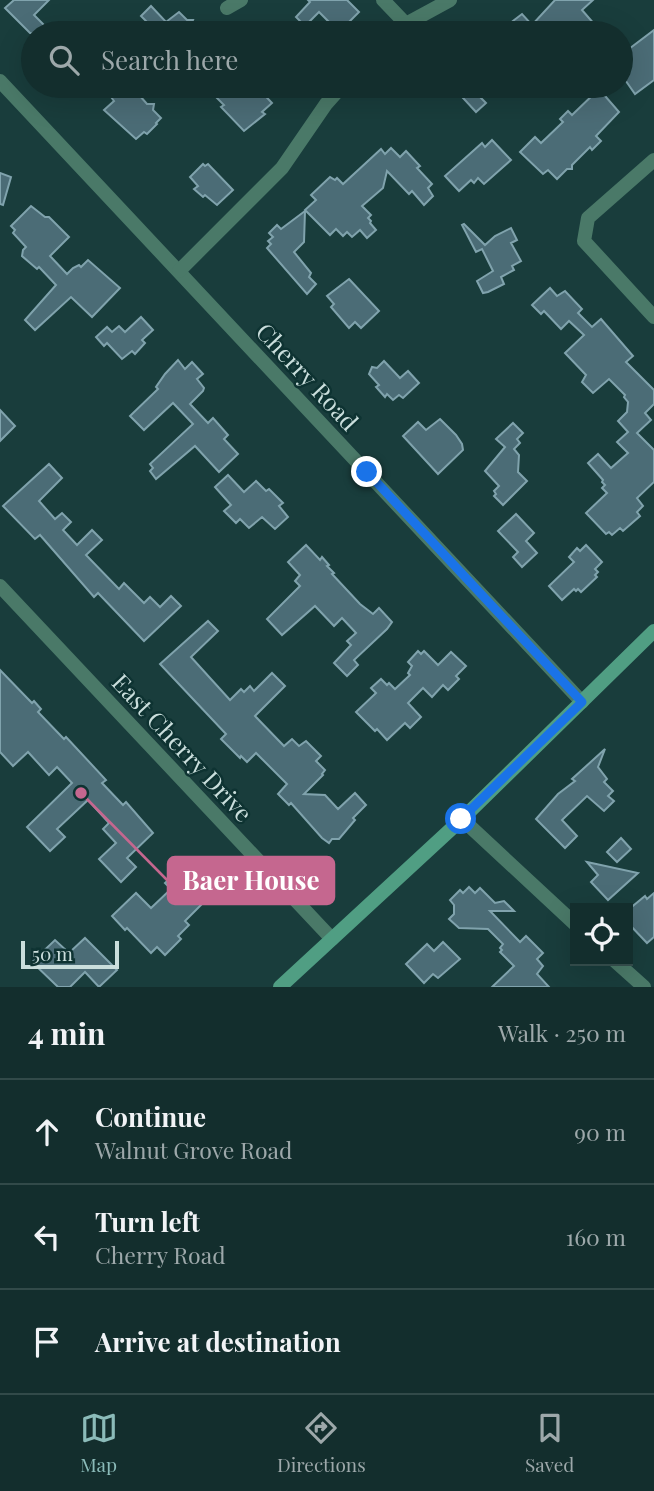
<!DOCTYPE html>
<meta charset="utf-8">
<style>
body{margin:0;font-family:"Playfair Display",serif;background:#203a39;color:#f1f3f6}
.controls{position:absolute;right:21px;bottom:21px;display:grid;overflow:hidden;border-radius:0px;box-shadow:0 7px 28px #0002}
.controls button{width:63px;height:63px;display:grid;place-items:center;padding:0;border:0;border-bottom:2px solid #324a49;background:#132e2d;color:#f1f3f6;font:35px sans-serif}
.scale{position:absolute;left:21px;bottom:18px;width:98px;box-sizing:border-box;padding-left:7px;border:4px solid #cadedc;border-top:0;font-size:19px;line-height:24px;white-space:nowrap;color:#cadedc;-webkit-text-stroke:5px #0e3332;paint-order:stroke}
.stop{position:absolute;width:21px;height:21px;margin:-16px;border:5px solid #1a73e8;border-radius:50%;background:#fff}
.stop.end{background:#1a73e8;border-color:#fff;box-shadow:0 2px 7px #0008}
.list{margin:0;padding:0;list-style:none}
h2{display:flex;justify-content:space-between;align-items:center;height:91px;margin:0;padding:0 28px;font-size:30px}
h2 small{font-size:23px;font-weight:400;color:#9da8aa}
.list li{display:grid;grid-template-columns:46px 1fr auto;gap:21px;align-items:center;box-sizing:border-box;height:105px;padding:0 28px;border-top:2px solid #324a49}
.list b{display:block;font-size:26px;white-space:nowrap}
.list p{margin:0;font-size:23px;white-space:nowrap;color:#9da8aa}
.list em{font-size:23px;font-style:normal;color:#9da8aa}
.icon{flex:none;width:38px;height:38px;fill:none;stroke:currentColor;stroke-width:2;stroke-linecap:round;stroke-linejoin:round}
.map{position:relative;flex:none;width:654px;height:987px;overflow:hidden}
.search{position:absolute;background:#132e2d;box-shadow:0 7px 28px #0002;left:21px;right:21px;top:21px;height:77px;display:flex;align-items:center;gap:18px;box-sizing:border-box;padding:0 24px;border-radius:38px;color:#9da8aa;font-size:26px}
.sheet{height:406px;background:#132e2d}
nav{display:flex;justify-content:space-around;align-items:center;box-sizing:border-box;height:98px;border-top:2px solid #324a49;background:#132e2d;font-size:19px;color:#9da8aa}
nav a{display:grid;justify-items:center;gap:4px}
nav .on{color:#8bbbb9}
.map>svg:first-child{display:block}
.building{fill:#4b6c76;stroke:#80a3ad;stroke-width:2}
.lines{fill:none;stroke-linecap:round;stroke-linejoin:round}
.street{stroke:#4a7968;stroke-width:14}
.secondary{stroke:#509e83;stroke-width:14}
.route{stroke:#1a73e8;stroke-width:9}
.labels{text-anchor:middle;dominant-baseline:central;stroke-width:5;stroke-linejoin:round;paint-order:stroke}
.street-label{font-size:24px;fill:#cadedc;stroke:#0e3332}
.leader{fill:none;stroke:#c5678f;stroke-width:2.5}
.callout-dot{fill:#c5678f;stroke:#0e3332;stroke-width:2.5}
.callout{fill:#c5678f;stroke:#c5678f;stroke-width:2.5}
.callout-label{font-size:26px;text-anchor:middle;font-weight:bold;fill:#fff}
</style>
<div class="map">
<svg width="654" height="987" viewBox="0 0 654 987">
<rect width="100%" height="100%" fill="#193d3c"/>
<!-- building -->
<g class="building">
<path d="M 14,0 L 49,0 L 34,15 L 52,33 L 30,33 L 5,8 Z"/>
<path d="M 308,0 L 347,0 L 359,12 L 339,32 L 319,12 L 305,26 L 296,17 L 310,2 Z"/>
<path d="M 555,0 L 593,0 L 582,10 L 595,25 L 586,33 L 511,33 L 505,27 L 522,14 L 532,25 Z"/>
<path d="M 151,6 L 166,22 L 179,12 L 187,20 L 193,20 L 191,25 L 199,33 L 148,33 L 153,28 L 141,16 Z"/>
<path d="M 654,30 L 654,80 L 635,94 L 621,74 L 621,55 Z"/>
<path d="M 103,86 L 140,86 L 140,96 L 147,104 L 154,104 L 153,110 L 161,118 L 156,123 L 157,124 L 147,134 L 144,132 L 136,139 L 104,110 L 114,101 Z"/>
<path d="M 205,86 L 227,86 L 234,94 L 242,86 L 256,86 L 272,103 L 262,112 L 265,114 L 244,131 L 221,107 L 224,105 Z"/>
<path d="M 452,86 L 485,86 L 476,93 L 486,103 L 476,112 Z"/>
<path d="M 599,89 L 619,112 L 596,136 L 601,141 L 592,150 L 590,147 L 572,165 L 572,169 L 567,169 L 557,179 L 548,170 L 543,174 L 520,152 L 535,137 L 541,143 L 563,122 L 560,119 L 568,111 L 572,115 Z"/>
<path d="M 492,140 L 511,160 L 484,184 L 478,178 L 474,183 L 471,180 L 459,191 L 445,176 L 482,143 L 485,147 Z"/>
<path d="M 391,148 L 400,157 L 406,151 L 420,166 L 417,168 L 432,184 L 428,188 L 433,196 L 424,205 L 412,191 L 409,194 L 387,171 L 383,188 L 362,206 L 371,215 L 368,218 L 371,221 L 370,223 L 376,230 L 367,238 L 360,230 L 352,237 L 347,232 L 343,236 L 336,229 L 330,235 L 305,210 L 316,200 L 311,195 L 330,177 L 335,180 L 337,178 L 343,184 L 381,149 L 385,154 Z"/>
<path d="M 203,164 L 205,166 L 208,164 L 233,190 L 217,205 L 205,195 L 203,197 L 194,189 L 198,186 L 190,177 Z"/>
<path d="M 0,173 L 11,177 L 3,205 L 0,204 Z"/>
<path d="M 31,206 L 45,217 L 49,217 L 69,237 L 50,256 L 67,274 L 73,268 L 79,265 L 81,267 L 88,260 L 120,288 L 92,317 L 71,297 L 35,330 L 25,320 L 56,285 L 39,267 L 37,269 L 22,256 L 23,250 L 26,247 L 13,233 L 15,230 L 11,226 Z"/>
<path d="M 305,211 L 304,242 L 294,252 L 311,273 L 309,277 L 316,284 L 307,294 L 267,248 L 271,244 L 268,241 L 273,237 L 269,233 L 277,225 L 281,229 Z"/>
<path d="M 464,224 L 485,245 L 495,236 L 511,228 L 517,240 L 511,243 L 521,261 L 512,266 L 514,270 L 501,277 L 504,284 L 488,292 L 483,293 L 477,281 L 493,271 L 482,249 L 476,252 L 462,225 Z"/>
<path d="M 349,279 L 379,311 L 361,328 L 355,322 L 349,328 L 331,307 L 334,304 L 327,296 Z"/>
<path d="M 550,288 L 557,296 L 565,291 L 582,309 L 578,313 L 592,327 L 601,319 L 633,356 L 626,362 L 654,390 L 654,404 L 645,413 L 651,420 L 637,433 L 654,450 L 654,482 L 637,498 L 643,506 L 637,512 L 640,516 L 623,531 L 620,528 L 612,535 L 609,532 L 606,534 L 586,513 L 607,493 L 602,488 L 605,485 L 602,482 L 603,480 L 588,463 L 598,454 L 611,468 L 628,453 L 617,442 L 628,432 L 618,421 L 627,412 L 628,402 L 624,397 L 625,395 L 609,379 L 593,393 L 582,382 L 586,375 L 565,353 L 584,335 L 569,321 L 561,329 L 544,311 L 541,314 L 532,305 Z"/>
<path d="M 141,317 L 153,330 L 142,340 L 145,343 L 135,354 L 132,351 L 122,359 L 107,343 L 104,346 L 96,337 L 107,327 L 112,332 L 119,326 L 125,332 Z"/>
<path d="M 178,360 L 185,369 L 192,362 L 203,374 L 197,379 L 204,388 L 203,391 L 190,404 L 208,423 L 213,418 L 228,435 L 224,439 L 238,454 L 219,472 L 195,446 L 156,479 L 150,471 L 153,468 L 150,464 L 193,424 L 173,403 L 144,430 L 130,416 L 158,389 L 156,387 L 165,374 Z"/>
<path d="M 384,361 L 400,378 L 408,371 L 419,383 L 403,398 L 399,395 L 393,400 L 387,394 L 385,397 L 376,387 L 379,385 L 369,374 L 372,367 L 377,368 Z"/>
<path d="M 0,410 L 15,426 L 0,441 Z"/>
<path d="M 440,419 L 456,435 L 462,444 L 463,450 L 438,474 L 403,436 L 418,422 L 426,430 Z"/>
<path d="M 513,423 L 523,433 L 517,439 L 520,443 L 514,449 L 519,455 L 518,472 L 527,481 L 503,505 L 494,496 L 496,494 L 494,491 L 499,486 L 485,471 L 505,447 L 496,439 Z"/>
<path d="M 49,464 L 62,478 L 39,501 L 55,519 L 62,513 L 71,522 L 63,530 L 77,545 L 92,530 L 102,540 L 86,555 L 119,589 L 124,583 L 144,603 L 150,597 L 160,607 L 171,596 L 181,606 L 144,641 L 98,593 L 94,597 L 40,535 L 35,539 L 3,506 Z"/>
<path d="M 228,475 L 244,492 L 256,481 L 266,491 L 269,489 L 283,503 L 279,506 L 288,517 L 275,529 L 262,517 L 249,528 L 240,519 L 236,523 L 224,511 L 231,505 L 215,487 Z"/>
<path d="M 516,514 L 534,533 L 526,541 L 537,553 L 522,567 L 513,557 L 518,552 L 498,531 Z"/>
<path d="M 306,545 L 320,560 L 322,557 L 329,565 L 327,566 L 334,573 L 332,574 L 360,604 L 373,614 L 379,608 L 392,622 L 387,629 L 354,660 L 358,665 L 347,676 L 334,663 L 351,645 L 347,641 L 356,633 L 342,618 L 334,626 L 315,606 L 282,635 L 267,619 L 300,586 L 295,581 L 300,575 L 288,562 Z"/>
<path d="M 586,545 L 602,562 L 595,569 L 598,572 L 595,575 L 597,577 L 581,592 L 578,589 L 576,591 L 574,589 L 562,600 L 549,586 L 574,562 L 569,557 L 577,548 L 580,551 Z"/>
<path d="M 208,621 L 218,631 L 191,657 L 230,700 L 241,689 L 244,692 L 250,686 L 254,691 L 272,673 L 285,686 L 255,716 L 284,746 L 292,739 L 299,746 L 306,741 L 321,756 L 316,761 L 325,770 L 322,774 L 323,775 L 304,794 L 325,795 L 338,809 L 355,793 L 366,805 L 353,818 L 355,820 L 339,839 L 332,839 L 329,843 L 322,838 L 291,803 L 289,805 L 278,794 L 287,784 L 256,753 L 247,762 L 241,756 L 240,758 L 221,739 L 226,734 L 160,664 Z"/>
<path d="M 418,651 L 421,654 L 424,651 L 438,665 L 451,652 L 466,666 L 456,676 L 459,679 L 448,690 L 443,685 L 432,697 L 423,688 L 408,703 L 421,717 L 410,728 L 405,723 L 387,740 L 377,729 L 375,731 L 356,712 L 376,693 L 371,688 L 381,679 L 387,685 L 389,683 L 395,689 L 410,675 L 408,673 L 412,666 L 408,662 Z"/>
<path d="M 0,670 L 32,703 L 34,701 L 41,709 L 38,712 L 64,739 L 66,737 L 106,780 L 102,783 L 123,805 L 126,802 L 153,833 L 127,858 L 136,867 L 121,882 L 99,859 L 116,843 L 103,829 L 109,823 L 88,800 L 57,829 L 65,837 L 50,851 L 27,827 L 72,783 L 57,767 L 49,775 L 28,752 L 13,766 L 0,752 Z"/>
<path d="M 605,749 L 598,767 L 607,779 L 604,782 L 613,791 L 608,796 L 614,801 L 604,811 L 587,796 L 562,820 L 577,836 L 565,848 L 536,819 L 558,794 L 575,781 L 572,779 Z"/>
<path d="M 621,838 L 631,849 L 617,862 L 607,852 Z"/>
<path d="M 587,862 L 638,873 L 608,900 L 591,882 L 598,875 Z"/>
<path d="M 185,865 L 202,883 L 197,888 L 207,899 L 185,921 L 189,925 L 178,936 L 181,939 L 165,955 L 157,947 L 151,953 L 127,928 L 125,930 L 112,916 L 136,893 L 151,908 L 171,889 L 165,883 Z"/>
<path d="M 469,887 L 475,893 L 480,888 L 495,903 L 504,901 L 514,911 L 490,911 L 520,942 L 526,936 L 543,953 L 537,959 L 543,966 L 537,974 L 549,987 L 492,987 L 514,966 L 500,952 L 502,950 L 500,948 L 503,944 L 488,929 L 459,928 L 449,919 L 454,914 L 454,905 L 450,900 L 460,890 L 463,893 Z"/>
<path d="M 654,893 L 654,937 L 647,943 L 628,923 L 628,910 L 645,896 L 647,899 Z"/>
<path d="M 85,938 L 117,970 L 99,987 L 85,972 L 70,987 L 58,987 L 32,962 L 55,940 L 69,953 Z"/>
<path d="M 443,942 L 460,959 L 438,978 L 433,974 L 424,983 L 406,964 L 427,944 L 434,951 Z"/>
</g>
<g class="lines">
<!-- street -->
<g class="street">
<path d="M 383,0 L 406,24"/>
<path d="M 227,8 L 241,0"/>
<path d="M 395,33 L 406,24 L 450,0"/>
<path d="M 0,81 L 582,702"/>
<path d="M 654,160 L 588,218 L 584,241 L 654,317"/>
<path d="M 179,271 L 282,168 L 326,104 L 342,86"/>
<path d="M 0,586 L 332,939"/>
<path d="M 462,819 L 575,924"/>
<path d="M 615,961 L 644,987"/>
</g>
<!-- secondary -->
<path class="secondary" d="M 280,987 L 462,819 L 654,631"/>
</g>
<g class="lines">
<!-- route -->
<path class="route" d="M 367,472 L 582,702 L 461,819"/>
</g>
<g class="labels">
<!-- street labels -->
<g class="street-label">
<text transform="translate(308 376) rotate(47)">Cherry Road</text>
<text transform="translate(183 747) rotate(47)">East Cherry Drive</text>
</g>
</g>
<!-- callouts -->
<path class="leader" d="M81 793L168 881"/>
<circle class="callout-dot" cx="81" cy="793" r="7"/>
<rect class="callout" x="168" y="857" width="166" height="47" rx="7"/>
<g class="callout-label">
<text x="251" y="890">Baer House</text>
</g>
</svg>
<div class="controls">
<button><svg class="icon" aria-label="locate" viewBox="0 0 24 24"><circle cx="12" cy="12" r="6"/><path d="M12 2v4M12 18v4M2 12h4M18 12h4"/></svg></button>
</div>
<div class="scale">50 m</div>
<div class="stop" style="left:461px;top:819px"></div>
<div class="stop end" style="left:367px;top:472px"></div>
<div class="search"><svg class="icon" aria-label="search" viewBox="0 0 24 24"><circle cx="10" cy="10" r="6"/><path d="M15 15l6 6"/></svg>Search here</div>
</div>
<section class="sheet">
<h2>4 min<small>Walk · 250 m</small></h2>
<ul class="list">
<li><svg class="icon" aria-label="ahead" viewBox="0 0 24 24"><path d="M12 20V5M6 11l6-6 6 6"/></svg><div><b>Continue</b><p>Walnut Grove Road</p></div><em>90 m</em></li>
<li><svg class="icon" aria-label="left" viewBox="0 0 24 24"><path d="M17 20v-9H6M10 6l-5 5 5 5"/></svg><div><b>Turn left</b><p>Cherry Road</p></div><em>160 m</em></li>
<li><svg class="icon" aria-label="arrive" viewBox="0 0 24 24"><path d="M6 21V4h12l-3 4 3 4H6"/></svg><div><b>Arrive at destination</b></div></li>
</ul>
</section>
<nav>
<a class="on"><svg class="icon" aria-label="map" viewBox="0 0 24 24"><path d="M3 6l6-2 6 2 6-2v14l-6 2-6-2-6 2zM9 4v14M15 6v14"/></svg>Map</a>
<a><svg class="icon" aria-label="directions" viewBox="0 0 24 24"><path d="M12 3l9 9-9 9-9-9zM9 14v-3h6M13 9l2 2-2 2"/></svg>Directions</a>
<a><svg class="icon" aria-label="saved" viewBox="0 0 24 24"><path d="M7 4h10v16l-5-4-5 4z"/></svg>Saved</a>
</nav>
